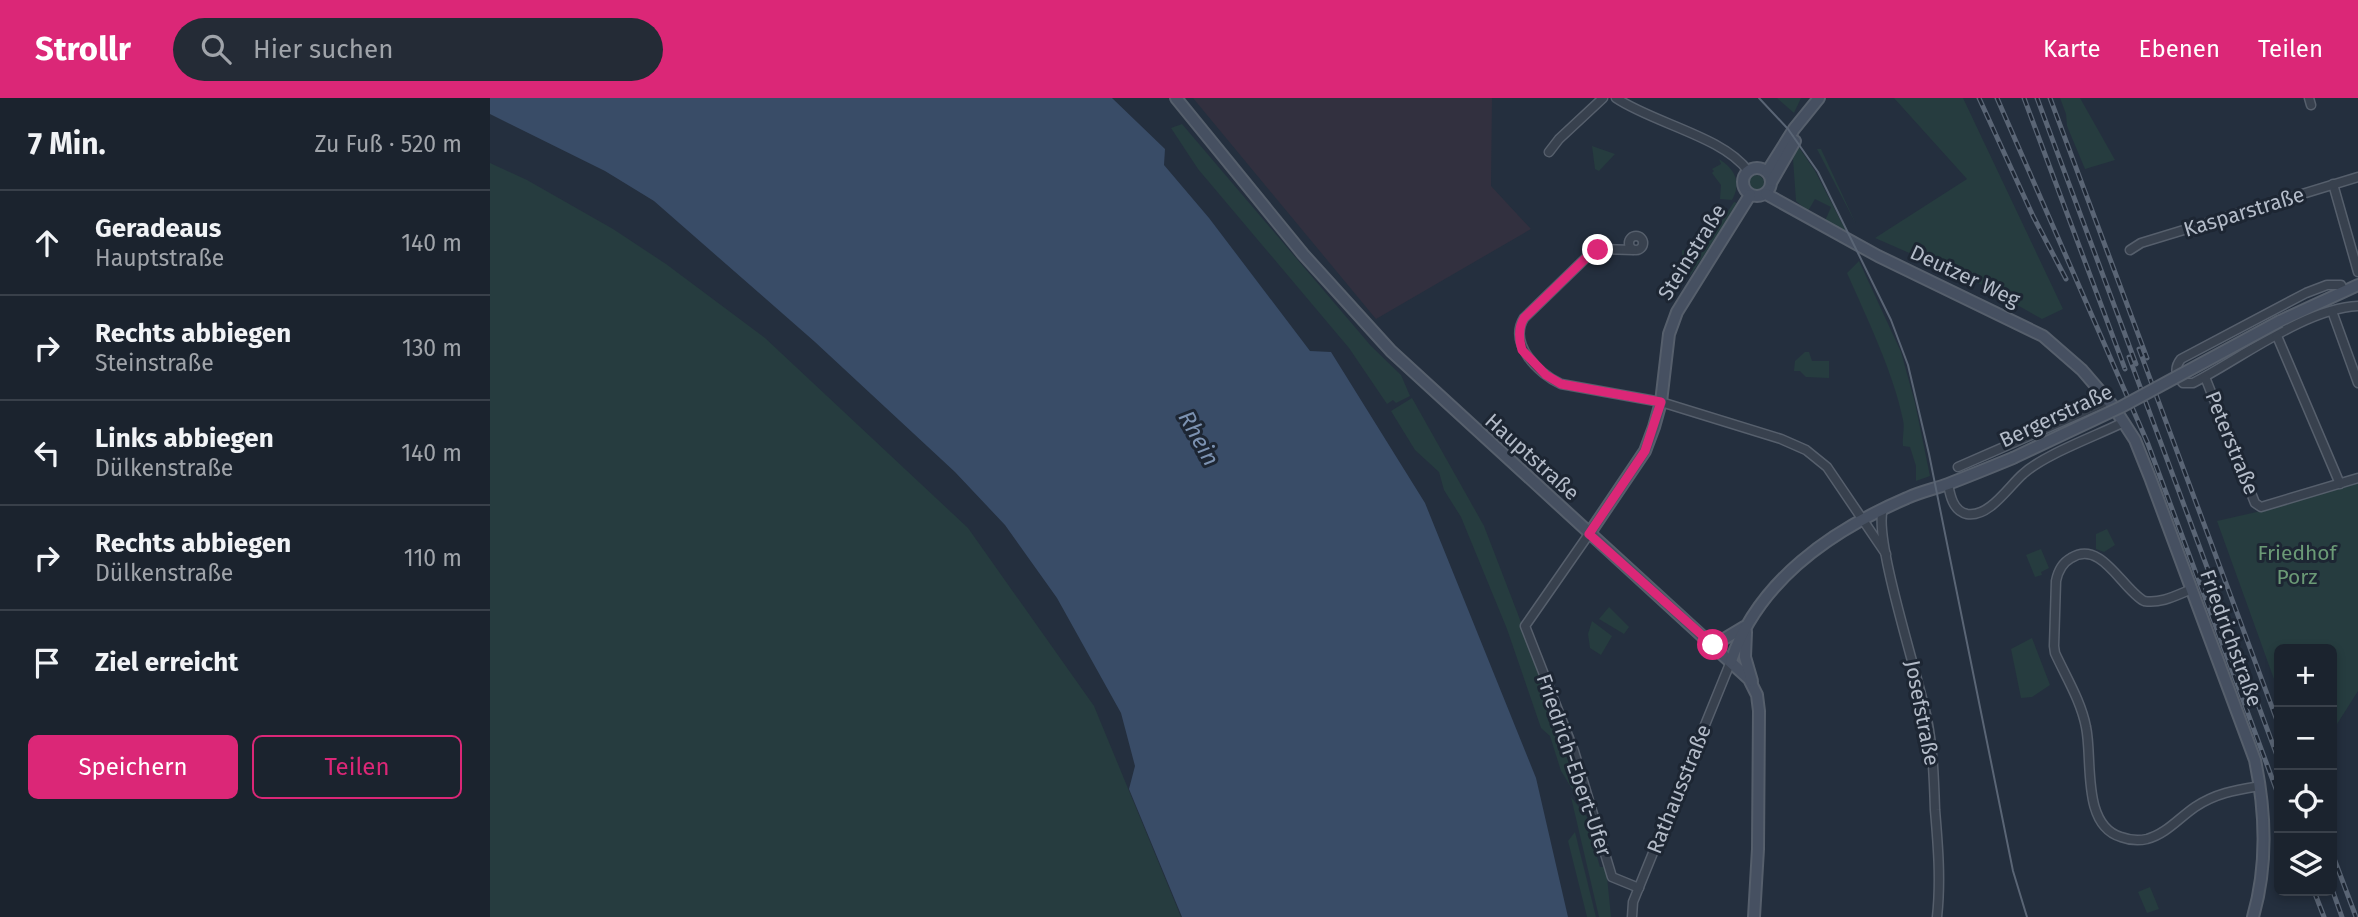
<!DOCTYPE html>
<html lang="de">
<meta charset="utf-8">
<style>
body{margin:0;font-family:"Fira Sans",sans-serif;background:#242b36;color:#f1f3f6}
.controls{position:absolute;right:21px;bottom:21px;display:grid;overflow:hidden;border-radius:10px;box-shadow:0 4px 10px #0003}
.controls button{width:63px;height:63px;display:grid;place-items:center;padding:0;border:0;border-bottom:2px solid #39404a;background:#1b232e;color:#f1f3f6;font:35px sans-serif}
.stop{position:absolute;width:21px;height:21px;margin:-16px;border:5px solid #db2777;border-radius:50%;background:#fff}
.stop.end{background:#db2777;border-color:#fff;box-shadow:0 2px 7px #0008}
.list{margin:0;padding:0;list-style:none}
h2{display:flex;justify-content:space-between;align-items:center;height:91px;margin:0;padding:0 28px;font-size:30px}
h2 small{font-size:23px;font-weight:400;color:#a0a4aa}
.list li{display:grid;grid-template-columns:46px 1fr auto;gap:21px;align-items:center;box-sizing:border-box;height:105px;padding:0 28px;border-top:2px solid #39404a}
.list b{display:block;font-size:26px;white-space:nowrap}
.list p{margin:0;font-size:23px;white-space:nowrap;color:#a0a4aa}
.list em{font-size:23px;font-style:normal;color:#a0a4aa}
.actions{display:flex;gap:14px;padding:21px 28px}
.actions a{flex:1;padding:16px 0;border:2px solid #db2777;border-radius:10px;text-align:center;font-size:24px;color:#db2777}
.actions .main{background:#db2777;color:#fff}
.icon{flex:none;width:38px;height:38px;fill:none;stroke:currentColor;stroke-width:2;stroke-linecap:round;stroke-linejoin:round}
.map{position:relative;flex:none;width:1868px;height:819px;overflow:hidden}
header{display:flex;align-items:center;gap:42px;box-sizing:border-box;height:98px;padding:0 35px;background:#db2777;color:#fff}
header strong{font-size:33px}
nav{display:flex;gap:38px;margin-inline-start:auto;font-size:24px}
.search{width:490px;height:63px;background:#242b36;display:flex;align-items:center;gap:18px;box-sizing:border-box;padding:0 24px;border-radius:38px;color:#a0a4aa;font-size:26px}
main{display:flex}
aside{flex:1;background:#1b232e}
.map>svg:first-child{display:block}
.medical{fill:#32303f}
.green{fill:#263c3f}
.water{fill:#394c67}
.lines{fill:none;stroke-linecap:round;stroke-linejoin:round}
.street-casing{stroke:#565f6c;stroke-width:11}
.secondary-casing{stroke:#565f6c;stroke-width:14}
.street{stroke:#38414e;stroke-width:8}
.secondary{stroke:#465061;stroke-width:10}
.tram{stroke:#5a6575;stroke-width:2}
.rail-casing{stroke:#5a6575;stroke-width:5}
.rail{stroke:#1d2633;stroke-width:2.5;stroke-dasharray:8;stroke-linecap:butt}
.secondary-bridge-casing{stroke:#565f6c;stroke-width:14;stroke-linecap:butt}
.secondary-bridge{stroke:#465061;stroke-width:10}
.route{stroke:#db2777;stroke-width:9}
.labels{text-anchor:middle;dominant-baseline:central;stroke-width:6;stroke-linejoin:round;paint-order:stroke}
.street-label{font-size:21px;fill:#b4bcc9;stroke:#1d2633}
.park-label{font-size:21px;fill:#6b9a76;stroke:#1d2633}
.water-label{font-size:23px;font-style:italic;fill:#7c92b1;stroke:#1d2633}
</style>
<header>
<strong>Strollr</strong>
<div class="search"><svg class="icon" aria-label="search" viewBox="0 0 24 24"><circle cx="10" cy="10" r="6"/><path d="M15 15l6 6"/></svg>Hier suchen</div>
<nav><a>Karte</a><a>Ebenen</a><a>Teilen</a></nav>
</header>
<main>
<aside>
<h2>7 Min.<small>Zu Fuß · 520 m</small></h2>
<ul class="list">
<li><svg class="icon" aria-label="ahead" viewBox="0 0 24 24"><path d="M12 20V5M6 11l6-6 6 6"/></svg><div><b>Geradeaus</b><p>Hauptstraße</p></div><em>140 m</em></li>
<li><svg class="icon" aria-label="right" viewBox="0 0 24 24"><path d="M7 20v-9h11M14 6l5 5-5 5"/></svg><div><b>Rechts abbiegen</b><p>Steinstraße</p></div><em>130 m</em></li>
<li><svg class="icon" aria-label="left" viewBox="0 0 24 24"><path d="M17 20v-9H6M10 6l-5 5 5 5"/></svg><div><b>Links abbiegen</b><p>Dülkenstraße</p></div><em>140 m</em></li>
<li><svg class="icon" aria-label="right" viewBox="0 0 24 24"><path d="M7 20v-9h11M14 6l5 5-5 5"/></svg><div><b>Rechts abbiegen</b><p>Dülkenstraße</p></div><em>110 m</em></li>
<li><svg class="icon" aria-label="arrive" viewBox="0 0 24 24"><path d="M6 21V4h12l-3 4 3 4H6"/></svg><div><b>Ziel erreicht</b></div></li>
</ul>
<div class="actions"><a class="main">Speichern</a><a>Teilen</a></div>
</aside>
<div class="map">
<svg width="1868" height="819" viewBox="0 0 1868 819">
<rect width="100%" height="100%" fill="#242f3e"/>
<!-- medical -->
<path class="medical" d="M 703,0 L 1002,0 L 1001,88 L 1041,131 L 886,221 Z"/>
<!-- green -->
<g class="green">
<path d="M 1287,0 L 1311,0 L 1304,15 Z"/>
<path d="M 1404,0 L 1473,0 L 1573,211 L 1552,221 L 1488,185 L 1385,140 L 1477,81 Z"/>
<path d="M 1570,0 L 1590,0 L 1625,62 L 1595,71 L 1577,28 L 1576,16 Z"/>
<path d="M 692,26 L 881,248 L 911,277 L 920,298 L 906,305 L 903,302 L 897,306 L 859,250 L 708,71 L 681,30 Z"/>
<path d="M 1102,48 L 1125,56 L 1109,73 L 1105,71 Z"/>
<path d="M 1308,48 L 1325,73 L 1357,135 L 1335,123 L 1341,109 L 1325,101 L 1318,113 L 1306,103 L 1303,61 Z"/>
<path d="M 1327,51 L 1331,51 L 1366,126 Z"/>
<path d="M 1229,61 C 1245,71 1252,85 1242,102 L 1230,101 L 1231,87 L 1222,75 L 1224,73 L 1222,71 L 1231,66 Z"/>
<path d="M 0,65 L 37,82 L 123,131 L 176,166 L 275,240 L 478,430 L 604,608 L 691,819 L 0,819 Z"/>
<circle cx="1266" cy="85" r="8"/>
<path d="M 1244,104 L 1247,105 L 1220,152 L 1217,153 L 1200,178 L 1197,176 Z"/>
<path d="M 1192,152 L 1209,153 L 1195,174 L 1192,174 Z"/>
<path d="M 1369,163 L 1411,254 L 1425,305 L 1440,378 L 1426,383 L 1426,368 L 1420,349 L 1413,348 C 1412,339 1415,330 1413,322 C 1404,276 1376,218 1357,175 Z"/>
<path d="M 1315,254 L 1319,254 L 1322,263 L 1339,263 L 1339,280 L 1316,279 L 1310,273 L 1304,273 L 1305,263 Z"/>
<path d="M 922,300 L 994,428 L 1059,597 L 1087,678 L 1089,679 L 1098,707 L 1097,715 L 1071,673 L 1060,638 L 1051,630 L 1017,531 L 971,419 L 954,392 L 949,374 L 925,352 L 901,313 Z"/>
<path d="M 1868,383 L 1868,593 L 1842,634 L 1842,551 L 1789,551 L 1789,595 L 1727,423 L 1771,413 Z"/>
<path d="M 1617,431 L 1625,447 L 1614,454 L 1606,451 L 1606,436 Z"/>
<path d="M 1551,451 L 1559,470 L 1551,474 L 1552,477 L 1545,479 L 1536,457 Z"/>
<path d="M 1119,509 L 1139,529 L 1134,536 L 1109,521 Z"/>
<path d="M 1102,523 L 1122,538 L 1111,557 L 1100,550 L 1098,536 Z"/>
<path d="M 1542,540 L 1560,587 L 1542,599 L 1531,600 L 1521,551 Z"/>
<path d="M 1081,699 L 1104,728 L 1107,736 L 1101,738 L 1110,769 L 1116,769 L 1121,819 L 1109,819 Z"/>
<path d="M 1085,734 L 1106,819 L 1097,819 L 1078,743 Z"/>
<path d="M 1660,789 L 1669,811 L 1657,815 L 1648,794 Z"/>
</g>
<!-- water -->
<path class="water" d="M 0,0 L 622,0 L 675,51 L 674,67 L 719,120 L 820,253 L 841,254 L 935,405 L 1046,680 L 1078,819 L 692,819 L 639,691 L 645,668 L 631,615 L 567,500 L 515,427 L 465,374 L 325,244 L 164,103 L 115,73 L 0,16 Z"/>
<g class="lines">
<!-- street casing -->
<g class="street-casing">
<g id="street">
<path d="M 1126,0 C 1163,25 1234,39 1258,73"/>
<path d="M 1819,0 L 1821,7"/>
<path d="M 1059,54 L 1069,41 L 1113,0"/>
<path d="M 1843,86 L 1868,174"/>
<circle cx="1146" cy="145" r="7"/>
<path d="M 1143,152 L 1111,151 L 1101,155 L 1034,220 C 1018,246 1049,276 1071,286 L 1171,304 L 1291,341 L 1316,352 L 1337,369 L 1396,456"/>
<path d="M 1640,152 L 1651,145 L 1868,79"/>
<path d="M 1859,191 L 1853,192 L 1851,187 L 1837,187 L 1816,195 L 1691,261 C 1684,270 1685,277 1693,285 L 1703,285 C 1750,261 1816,210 1868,208"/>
<path d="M 1842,213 L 1868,285"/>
<path d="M 1787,238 L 1850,386"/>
<path d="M 1715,279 L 1765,405 L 1771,409 L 1868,380"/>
<path d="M 1468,369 L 1619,303"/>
<path d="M 1458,386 C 1460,397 1463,413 1477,416 C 1499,420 1519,388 1533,376 C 1555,356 1606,338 1634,324"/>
<path d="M 1393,411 C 1383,441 1429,580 1437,621 C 1443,651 1444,681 1445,712 C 1448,747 1451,783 1447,819"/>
<path d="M 1099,436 L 1035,528 L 1084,653 L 1122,779 L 1149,790"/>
<path d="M 1702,491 C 1687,497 1671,506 1654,503 C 1632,491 1611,441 1581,460 C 1572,465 1568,473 1566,483 L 1564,548 L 1565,555 C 1576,579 1591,603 1596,629 C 1603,661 1591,727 1631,739 C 1639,742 1648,743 1657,741 C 1676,736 1689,720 1705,709 C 1726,695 1746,692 1770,688"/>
<path d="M 1142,819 L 1143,804 L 1241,563"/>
</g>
</g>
<!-- secondary casing -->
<g class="secondary-casing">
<g id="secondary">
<path d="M 686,0 L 813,156 L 901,253 L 1259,581 L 1267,597 L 1269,613 L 1268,751 L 1264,819"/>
<circle cx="1267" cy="84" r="14"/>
<path d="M 1277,74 L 1304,31 L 1329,0"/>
<path d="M 1282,83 L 1305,43"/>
<path d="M 1276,96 L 1388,158 L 1553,238 L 1592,272 L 1623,308 L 1645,342 L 1661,382 L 1765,662 C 1776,715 1778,767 1763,819"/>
<path d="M 1790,223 L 1868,187"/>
<path d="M 1099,436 L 1155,353 L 1164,329 L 1171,304 L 1179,236 L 1187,214 L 1260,97"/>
<path d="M 1256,534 L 1255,559 L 1262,583"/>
<path d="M 1216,541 L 1234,541 L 1254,529"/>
<path d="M 1241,563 C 1268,483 1342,432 1417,400 C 1430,394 1444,391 1458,386 C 1479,378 1501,369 1523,360"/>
</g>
</g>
<!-- street -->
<use href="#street" class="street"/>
<!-- secondary -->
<use href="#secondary" class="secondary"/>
<!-- tram -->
<path class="tram" d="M 1269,0 L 1298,31 L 1328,74 L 1401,222 L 1418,267 L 1439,356 L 1523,773 L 1537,819"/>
<!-- rail casing -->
<g class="rail-casing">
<g id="rail">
<path d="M 1489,0 L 1543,118 L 1576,181"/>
<path d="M 1507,0 L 1658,346 L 1789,699"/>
<path d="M 1534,0 L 1635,271"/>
<path d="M 1547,0 L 1646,266"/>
<path d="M 1560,0 L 1657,260"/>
<path d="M 1649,251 L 1789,628"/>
<path d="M 1639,259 L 1789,663"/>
<path d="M 1842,755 L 1866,819"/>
<path d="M 1842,791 L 1852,819"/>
<path d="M 1824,793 L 1834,819"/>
</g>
</g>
<!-- rail -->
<use href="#rail" class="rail"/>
<!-- secondary-bridge casing -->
<g class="secondary-bridge-casing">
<path id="secondary-bridge" d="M 1523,360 L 1631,309 L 1790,223"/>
</g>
<!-- secondary-bridge -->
<use href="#secondary-bridge" class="secondary-bridge"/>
</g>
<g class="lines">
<!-- route -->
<path class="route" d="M 1108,152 L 1101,155 L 1034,220 C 1028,230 1029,242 1032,252 L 1056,277 L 1071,286 L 1171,304 L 1155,353 L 1099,436 L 1223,547"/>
</g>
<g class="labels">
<!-- street labels -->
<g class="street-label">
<text transform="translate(1754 114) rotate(-17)">Kasparstraße</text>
<text transform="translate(1202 154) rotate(-58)">Steinstraße</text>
<text transform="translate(1475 178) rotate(25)">Deutzer Weg</text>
<text transform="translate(1566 318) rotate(-25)">Bergerstraße</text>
<text transform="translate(1742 345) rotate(68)">Peterstraße</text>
<text transform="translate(1042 359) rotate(42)">Hauptstraße</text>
<text transform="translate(1741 540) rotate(70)">Friedrichstraße</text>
<text transform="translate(1432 615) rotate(79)">Josefstraße</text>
<text transform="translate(1084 667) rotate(71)">Friedrich-Ebert-Ufer</text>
<text transform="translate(1189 691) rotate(-68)">Rathausstraße</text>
</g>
<!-- park labels -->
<g class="park-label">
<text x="1807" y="455">Friedhof<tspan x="1807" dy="24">Porz</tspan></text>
</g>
<!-- water labels -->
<g class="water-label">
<text transform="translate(709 340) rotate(61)">Rhein</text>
</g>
</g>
</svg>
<div class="controls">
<button>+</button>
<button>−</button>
<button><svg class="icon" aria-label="locate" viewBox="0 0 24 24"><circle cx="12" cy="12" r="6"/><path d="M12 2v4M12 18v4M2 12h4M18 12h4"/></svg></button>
<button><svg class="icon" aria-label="layers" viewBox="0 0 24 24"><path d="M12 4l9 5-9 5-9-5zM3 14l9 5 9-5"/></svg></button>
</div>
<div class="stop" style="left:1223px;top:547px"></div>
<div class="stop end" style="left:1108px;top:152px"></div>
</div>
</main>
